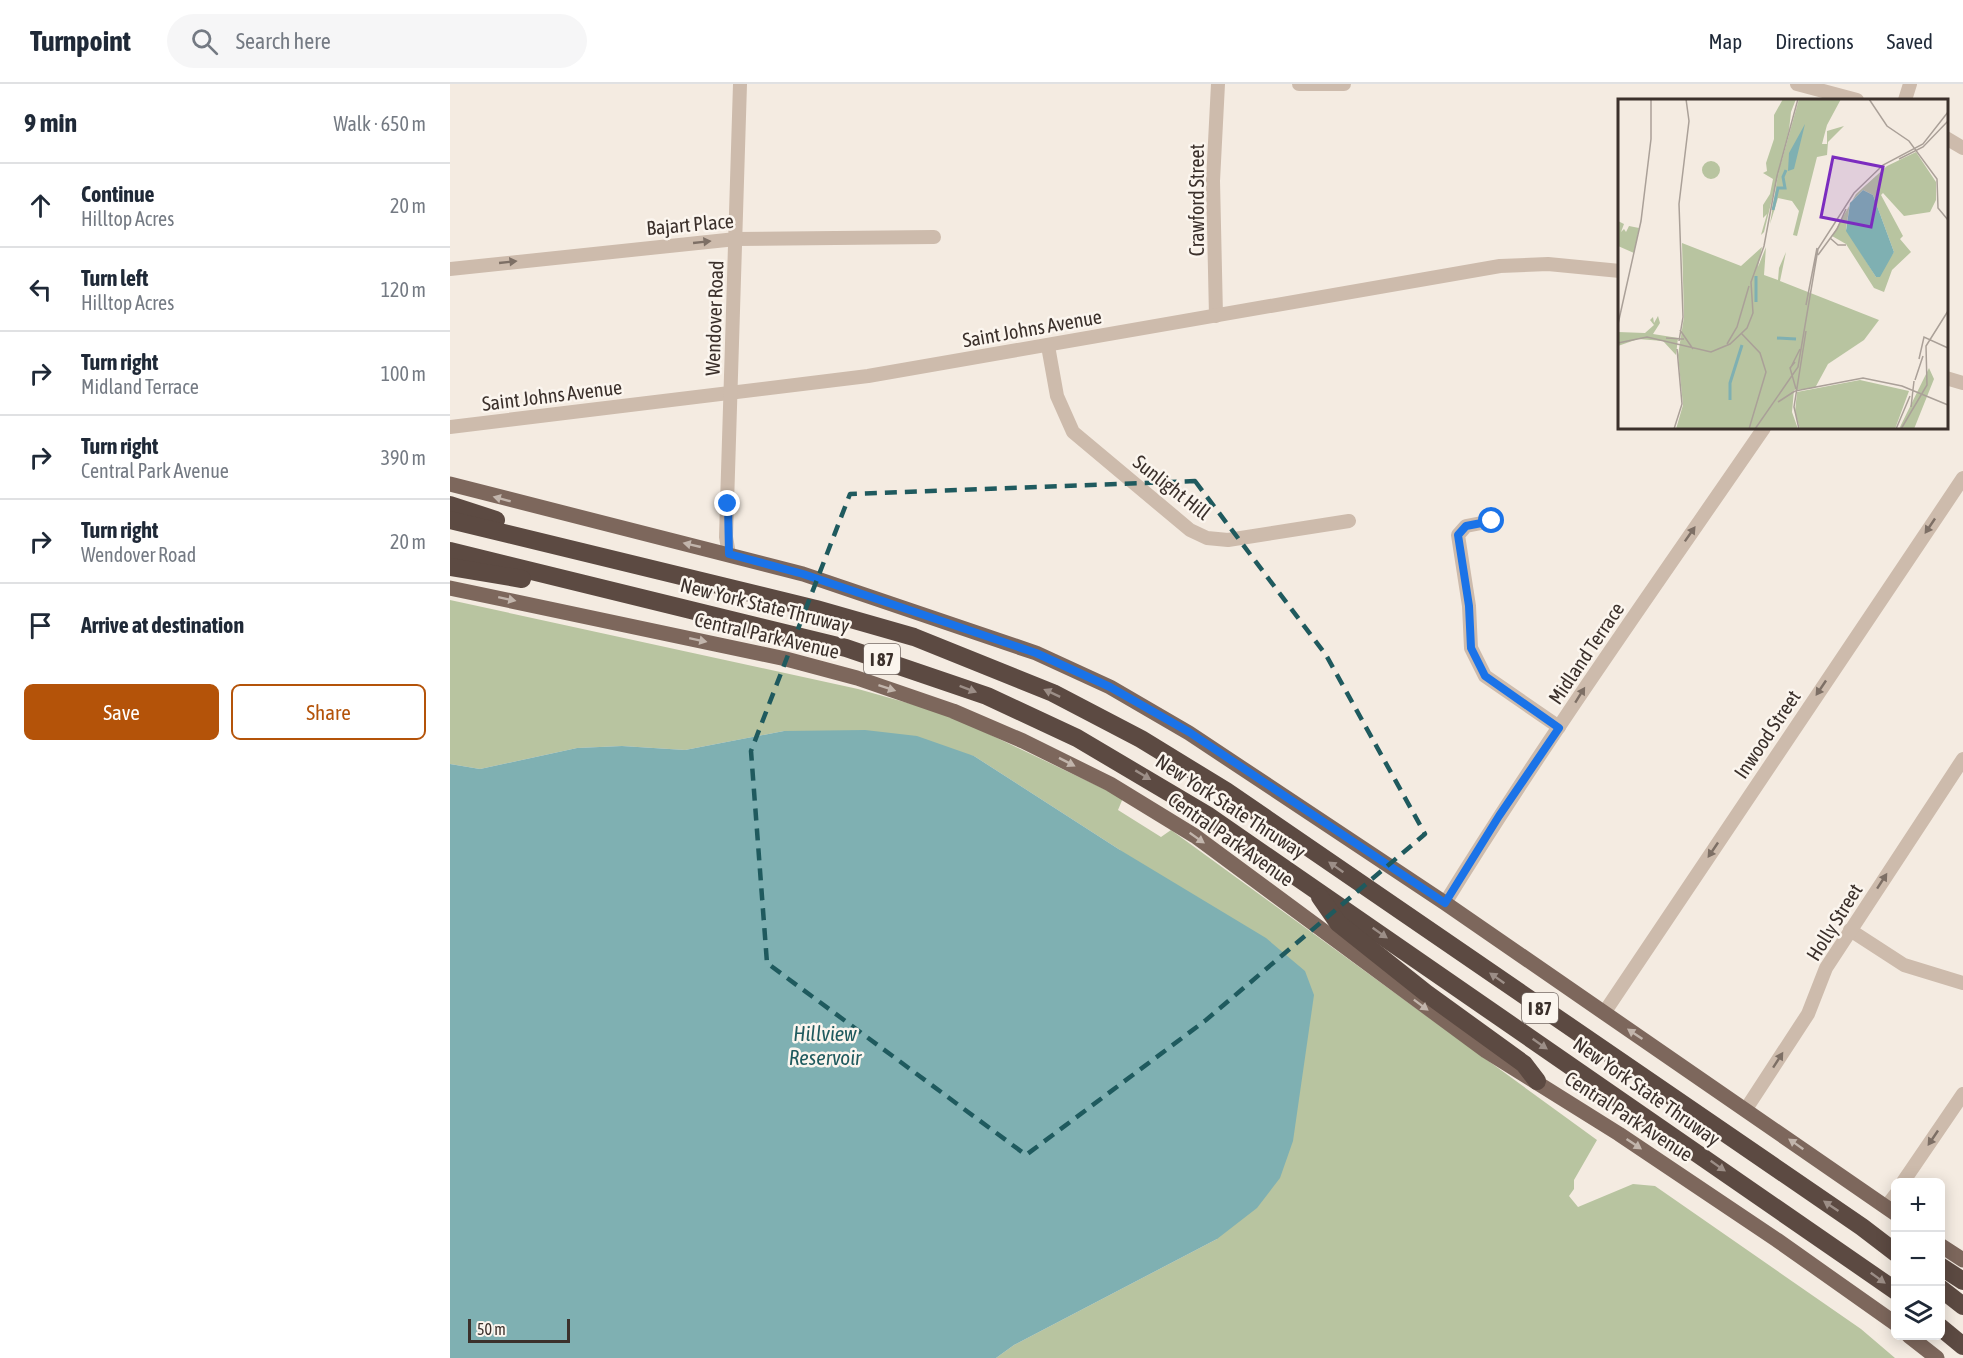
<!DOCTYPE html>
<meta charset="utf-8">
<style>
body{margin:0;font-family:"Asap Condensed",sans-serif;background:#f6f6f7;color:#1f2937}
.controls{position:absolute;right:18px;bottom:18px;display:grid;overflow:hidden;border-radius:9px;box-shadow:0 3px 15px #0003}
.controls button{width:54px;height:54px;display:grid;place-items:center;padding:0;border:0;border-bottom:2px solid #e0e1e3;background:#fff;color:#1f2937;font:30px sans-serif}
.scale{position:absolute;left:18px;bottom:15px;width:102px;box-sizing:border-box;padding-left:6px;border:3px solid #3b302b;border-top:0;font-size:16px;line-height:21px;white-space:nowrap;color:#3b302b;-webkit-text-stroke:4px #fbf5ee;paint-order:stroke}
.stop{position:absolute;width:18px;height:18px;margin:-14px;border:4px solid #1a73e8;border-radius:50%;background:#fff}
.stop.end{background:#1a73e8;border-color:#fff;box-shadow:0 2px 6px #0008}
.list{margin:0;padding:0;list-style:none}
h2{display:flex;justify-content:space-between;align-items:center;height:78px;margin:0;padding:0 24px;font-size:26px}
h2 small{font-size:20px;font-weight:400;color:#747a83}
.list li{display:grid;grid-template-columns:39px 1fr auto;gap:18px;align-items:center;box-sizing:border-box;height:84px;padding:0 24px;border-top:2px solid #e0e1e3}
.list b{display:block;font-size:22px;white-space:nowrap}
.list p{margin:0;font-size:20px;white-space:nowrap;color:#747a83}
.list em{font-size:20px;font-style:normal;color:#747a83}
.actions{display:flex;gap:12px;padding:18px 24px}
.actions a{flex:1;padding:14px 0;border:2px solid #b45309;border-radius:9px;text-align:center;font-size:21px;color:#b45309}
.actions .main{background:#b45309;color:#fff}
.icon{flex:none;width:33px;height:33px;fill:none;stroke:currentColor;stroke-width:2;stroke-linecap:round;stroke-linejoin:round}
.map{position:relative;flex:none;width:1513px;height:1274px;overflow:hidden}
header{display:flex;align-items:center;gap:36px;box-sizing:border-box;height:84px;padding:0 30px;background:#fff;border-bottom:2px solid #e0e1e3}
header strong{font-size:28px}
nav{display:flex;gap:33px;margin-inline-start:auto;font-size:21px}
.search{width:420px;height:54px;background:#f6f6f7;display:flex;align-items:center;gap:15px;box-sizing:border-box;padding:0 21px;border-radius:33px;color:#747a83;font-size:22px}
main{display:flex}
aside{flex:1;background:#fff}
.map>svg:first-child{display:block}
.green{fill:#b8c4a0}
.water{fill:#7fb0b2}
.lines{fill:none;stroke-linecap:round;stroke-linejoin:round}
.minor{stroke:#cdbbac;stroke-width:14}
.major{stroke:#7d675c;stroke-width:15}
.highway{stroke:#5c4a42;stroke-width:18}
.oneway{fill:#7d6f65}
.oneway2{fill:#c2b5ac}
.oneway3{fill:#9c8e87}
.route{stroke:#1a73e8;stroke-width:8}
.marked{fill:none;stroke:#1f5a5e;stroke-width:4.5;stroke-dasharray:12 8;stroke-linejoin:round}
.labels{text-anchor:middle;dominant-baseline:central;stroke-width:5;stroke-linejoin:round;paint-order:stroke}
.shield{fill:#fbf5ee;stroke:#756b66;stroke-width:1.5}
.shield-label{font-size:18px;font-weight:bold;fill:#3b302b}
.street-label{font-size:20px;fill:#3b302b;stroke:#fbf5ee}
.water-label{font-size:21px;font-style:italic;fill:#1f5a5e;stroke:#fbf5ee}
.inset-river{fill:none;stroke:#7fb0b2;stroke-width:3}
.inset-road{fill:none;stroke:#aaa098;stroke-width:1.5}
.view{fill:#7b2cbf;fill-opacity:0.15;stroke:#7b2cbf;stroke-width:3}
.inset-edge{fill:none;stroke:#3b302b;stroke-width:3}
</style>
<header>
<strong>Turnpoint</strong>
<div class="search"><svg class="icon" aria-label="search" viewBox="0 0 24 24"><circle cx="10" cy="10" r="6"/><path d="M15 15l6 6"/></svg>Search here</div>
<nav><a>Map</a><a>Directions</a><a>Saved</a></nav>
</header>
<main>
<aside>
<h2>9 min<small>Walk · 650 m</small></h2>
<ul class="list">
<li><svg class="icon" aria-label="ahead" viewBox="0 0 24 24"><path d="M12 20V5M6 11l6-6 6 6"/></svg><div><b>Continue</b><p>Hilltop Acres</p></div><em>20 m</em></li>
<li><svg class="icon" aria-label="left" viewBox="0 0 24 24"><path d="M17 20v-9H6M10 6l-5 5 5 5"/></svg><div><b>Turn left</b><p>Hilltop Acres</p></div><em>120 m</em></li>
<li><svg class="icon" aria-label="right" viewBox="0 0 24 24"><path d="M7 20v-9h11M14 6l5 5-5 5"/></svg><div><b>Turn right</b><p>Midland Terrace</p></div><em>100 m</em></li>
<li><svg class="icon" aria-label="right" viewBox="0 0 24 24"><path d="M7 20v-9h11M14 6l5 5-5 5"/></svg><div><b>Turn right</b><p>Central Park Avenue</p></div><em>390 m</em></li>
<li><svg class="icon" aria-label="right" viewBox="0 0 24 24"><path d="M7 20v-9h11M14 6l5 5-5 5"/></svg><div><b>Turn right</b><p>Wendover Road</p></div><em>20 m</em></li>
<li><svg class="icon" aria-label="arrive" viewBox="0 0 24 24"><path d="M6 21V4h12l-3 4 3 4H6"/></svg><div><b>Arrive at destination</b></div></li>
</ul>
<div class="actions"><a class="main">Save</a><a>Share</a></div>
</aside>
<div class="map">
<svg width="1513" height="1274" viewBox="0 0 1513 1274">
<rect width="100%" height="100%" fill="#f4ebe1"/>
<!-- green -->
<path class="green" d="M 0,516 L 408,605 L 497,630 L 673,714 L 668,726 L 711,753 L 721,746 L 1147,1056 L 1124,1096 L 1124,1105 L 1119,1112 L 1128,1123 L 1183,1100 L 1205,1102 L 1411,1245 L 1445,1274 L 546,1274 L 564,1261 L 767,1155 L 670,766 L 524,672 L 334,647 L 235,666 L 172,662 L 127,664 L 30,685 L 0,680 Z"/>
<!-- water -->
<path class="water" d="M 415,646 L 467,652 L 524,672 L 670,766 L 816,854 L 855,887 L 864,911 L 843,1057 L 830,1094 L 807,1124 L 767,1155 L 564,1261 L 546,1274 L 0,1274 L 0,680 L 30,685 L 127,664 L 172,662 L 235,666 L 334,647 Z"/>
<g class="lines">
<!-- minor -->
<g class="minor">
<path d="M 849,0 L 894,0"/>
<path d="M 1347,0 L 1407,16"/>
<path d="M 1455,16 L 1460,0"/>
<path d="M 1496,54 L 1513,64"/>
<path d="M 0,185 L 286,155 L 484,153"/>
<path d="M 766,232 L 763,97 L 768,0"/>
<path d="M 598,262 L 607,312 L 623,348 L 740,446 L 757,454 L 778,456 L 899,437"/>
<path d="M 1496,294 L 1513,299"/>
<path d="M 0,343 L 418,292 L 1050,182 L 1098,180 L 1170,187"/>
<path d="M 1042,437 L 1016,442 L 1008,451 L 1019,522 L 1021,564 L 1035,592 L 1109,643"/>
<path d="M 279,470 L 276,453 L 290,0"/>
<path d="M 995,819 C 1095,657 1206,501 1314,344"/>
<path d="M 1400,846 L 1454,881 L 1513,899"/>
<path d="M 1154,929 L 1513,394"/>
<path d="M 1296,1025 L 1358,930 L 1376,884 L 1513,675"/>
<path d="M 1453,1098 L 1513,1010"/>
<path d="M 1436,1123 L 1446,1110"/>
</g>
<!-- major -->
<g class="major">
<path d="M 0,400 L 353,490 L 586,569 L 660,603 L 739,649 L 995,819 L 1446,1130"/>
<path d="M 0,504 L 336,575 L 407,594 L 503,627 L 573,657 L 660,700 L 745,752 L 1036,967 L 1169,1050 L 1327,1156 L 1446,1240"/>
<path d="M 1490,1161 L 1513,1176"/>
<path d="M 1459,1252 L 1487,1274"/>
</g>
<!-- highway -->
<g class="highway">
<path d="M 0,421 L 46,436"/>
<path d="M 0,436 L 366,525 L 464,553 L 603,609 L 691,655 L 776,707 L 1412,1143 L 1446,1169"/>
<path d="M 0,467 L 396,564 L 537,612 L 627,654 L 757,731 L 1446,1207"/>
<path d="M 0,483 L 72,495"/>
<path d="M 870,813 L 888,839 L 976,909 L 1074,980 L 1087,997"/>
<path d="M 1490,1182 L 1513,1197"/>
<path d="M 1490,1204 L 1513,1222"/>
<path d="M 1490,1243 L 1513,1262"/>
</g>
</g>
<!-- one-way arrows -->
<defs><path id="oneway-solid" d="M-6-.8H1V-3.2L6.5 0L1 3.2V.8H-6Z" transform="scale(1.5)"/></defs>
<g class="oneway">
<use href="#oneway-solid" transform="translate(252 158) rotate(-6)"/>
<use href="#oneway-solid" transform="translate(58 178) rotate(-6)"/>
<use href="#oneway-solid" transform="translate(1480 442) rotate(124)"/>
<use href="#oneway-solid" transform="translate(1240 450) rotate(-55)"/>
<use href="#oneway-solid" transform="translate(1371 604) rotate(124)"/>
<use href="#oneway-solid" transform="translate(1130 611) rotate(-58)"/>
<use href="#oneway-solid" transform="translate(1263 766) rotate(124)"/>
<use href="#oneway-solid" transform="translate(1432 797) rotate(-57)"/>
<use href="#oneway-solid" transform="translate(1328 976) rotate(-57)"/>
<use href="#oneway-solid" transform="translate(1483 1054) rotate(124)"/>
</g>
<g class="oneway2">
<use href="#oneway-solid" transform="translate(52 415) rotate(-165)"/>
<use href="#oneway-solid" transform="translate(242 461) rotate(-167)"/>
<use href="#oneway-solid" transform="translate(57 515) rotate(12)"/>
<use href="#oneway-solid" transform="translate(248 556) rotate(12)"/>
<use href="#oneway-solid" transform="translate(437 604) rotate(18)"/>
<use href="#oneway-solid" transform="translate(617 678) rotate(27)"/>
<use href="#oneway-solid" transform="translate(747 754) rotate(35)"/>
<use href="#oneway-solid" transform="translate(971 921) rotate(37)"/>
<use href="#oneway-solid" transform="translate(1185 950) rotate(-146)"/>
<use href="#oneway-solid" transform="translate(1184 1060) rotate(34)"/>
<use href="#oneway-solid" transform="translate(1346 1060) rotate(-145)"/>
</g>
<g class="oneway3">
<use href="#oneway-solid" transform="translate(518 605) rotate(21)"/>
<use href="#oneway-solid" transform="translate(602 609) rotate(-155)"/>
<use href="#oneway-solid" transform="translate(693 691) rotate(31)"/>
<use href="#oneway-solid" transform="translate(886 783) rotate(-145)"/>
<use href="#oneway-solid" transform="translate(930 849) rotate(35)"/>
<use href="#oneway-solid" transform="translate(1047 894) rotate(-145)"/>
<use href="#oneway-solid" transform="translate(1090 960) rotate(35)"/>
<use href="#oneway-solid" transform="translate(1268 1082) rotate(35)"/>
<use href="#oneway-solid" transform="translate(1381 1122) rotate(-146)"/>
<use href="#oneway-solid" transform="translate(1428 1194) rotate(36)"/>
</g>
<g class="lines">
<!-- route -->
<path class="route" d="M 278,420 L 279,470 L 353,490 L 586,569 L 660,603 L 739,648 L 995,819 L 1049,732 L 1109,644 L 1035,592 L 1021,564 L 1019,522 L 1008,451 L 1016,442 L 1042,437"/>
</g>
<!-- marked area -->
<path class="marked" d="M 745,397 L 876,571 L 975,750 L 756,936 L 576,1071 L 317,879 L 301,667 L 400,410 Z"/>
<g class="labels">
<!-- shield labels -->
<g class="shield">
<rect x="414" y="560" width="36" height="30" rx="4.5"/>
<rect x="1072" y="909" width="36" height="30" rx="4.5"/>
</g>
<g class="shield-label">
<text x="432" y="575">I 87</text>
<text x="1090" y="924">I 87</text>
</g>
<!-- street labels -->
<g class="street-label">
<text transform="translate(746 116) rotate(-90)">Crawford Street</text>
<text transform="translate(240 140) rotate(-5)">Bajart Place</text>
<text transform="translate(264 234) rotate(-88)">Wendover Road</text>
<text transform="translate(582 244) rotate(-10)">Saint Johns Avenue</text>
<text transform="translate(102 311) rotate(-7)">Saint Johns Avenue</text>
<text transform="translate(722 403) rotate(38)">Sunlight Hill</text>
<text transform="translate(315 521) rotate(14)">New York State Thruway</text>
<text transform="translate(317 551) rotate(13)">Central Park Avenue</text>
<text transform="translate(1136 569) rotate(-56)">Midland Terrace</text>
<text transform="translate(1317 650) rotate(-56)">Inwood Street</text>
<text transform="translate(781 722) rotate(33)">New York State Thruway</text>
<text transform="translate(781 755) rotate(35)">Central Park Avenue</text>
<text transform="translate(1384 838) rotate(-58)">Holly Street</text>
<text transform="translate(1197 1007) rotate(35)">New York State Thruway</text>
<text transform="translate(1179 1032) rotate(33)">Central Park Avenue</text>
</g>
<!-- water labels -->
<g class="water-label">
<text x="375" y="949">Hillview<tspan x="375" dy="24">Reservoir</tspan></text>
</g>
</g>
<!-- overview -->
<g transform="translate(1168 15)">
<rect width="330" height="330" fill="#f4ebe1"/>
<path d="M 165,0 L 178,0 L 173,13 L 171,31 L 146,133 L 143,136 L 149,115 L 145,119 L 145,106 L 152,95 L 155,80 L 145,74 L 149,72 L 148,64 L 156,40 L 156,16 ZM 181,0 L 223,0 L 209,26 L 204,45 L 209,45 L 209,32 L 226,27 L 210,43 L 209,56 L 199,58 L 179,137 L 175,136 L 181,112 L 174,102 L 160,99 L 152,125 L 160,75 ZM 298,53 L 318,83 L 318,101 L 312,113 L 286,117 L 265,94 L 263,96 L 285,137 L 282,140 L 293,153 L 274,171 L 266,193 L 256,189 L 228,145 L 214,137 L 238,95 L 269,67 ZM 245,91 L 255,96 L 276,153 L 258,178 L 228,130 L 232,104 ZM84 71a9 9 0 1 1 18 0a9 9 0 1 1-18 0ZM 0,122 L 6,125 L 3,133 L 6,130 L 8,133 L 11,127 L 21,129 L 16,154 L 0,147 ZM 64,144 L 123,167 L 144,148 L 140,168 L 148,148 L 146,176 L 160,181 L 161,169 L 168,153 L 162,182 L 261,221 L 246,241 L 210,265 L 197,289 L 176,291 L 174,313 L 180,330 L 58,330 L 65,306 L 60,256 L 66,218 ZM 40,217 L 42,224 L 35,235 L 60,239 L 58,256 L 45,242 L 20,240 L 0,247 L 0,233 L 27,234 L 36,226 L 32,221 L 35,218 L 36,224 ZM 311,269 L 316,280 L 296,330 L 281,330 ZM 242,281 L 291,292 L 277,330 L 182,330 L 177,313 L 179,293 Z" fill="#b8c4a0" fill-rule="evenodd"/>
<path d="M 187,25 L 176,70 L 170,72 L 171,54 ZM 245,91 L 255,96 L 276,153 L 262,178 L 258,178 L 228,132 L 232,104 Z" fill="#7fb0b2"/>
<path class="inset-river" d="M 155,111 L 160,89 L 167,89 L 165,78 L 168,71M 138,203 L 138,177M 159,239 L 178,240M 112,301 L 112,284 L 124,246"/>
<path class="inset-road" d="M 251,0 L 269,27 L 291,42 L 319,80 L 320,109 L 330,121M 281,60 L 305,48 L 330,22M 212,139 L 220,146 L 228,146M 200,156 L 219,130 L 228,110M 188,206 L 199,149M 0,225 L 23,122 L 33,40 L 33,0M 62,231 L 75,250M 123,234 L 142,254 L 148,273 L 131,330M 48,239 L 66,240M 61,242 L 65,218 L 61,105 L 71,22 L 68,0M 0,244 L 29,238 L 93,253 L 112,245 L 129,229 L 135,214 L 133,183 L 146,147 L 159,77 L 180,0M 109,245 L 119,228 L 131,187M 301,260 L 306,238 L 330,249M 177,263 L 172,269 L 178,290M 172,270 L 182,250M 297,281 L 305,257M 177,292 L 245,279 L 284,287 L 330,306M 160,303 L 177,292M 293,308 L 296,282M 56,330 L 64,305 L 59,250M 137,330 L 180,268 L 200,150 L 236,94 L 265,66 L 305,45 L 330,13M 181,330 L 176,308 L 188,232M 278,330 L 292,297M 283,330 L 309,286 L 308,247 L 330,212"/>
<path class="view" d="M 215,58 L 265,68 L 253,128 L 203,118 Z"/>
<rect width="330" height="330" class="inset-edge"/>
</g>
</svg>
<div class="controls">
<button>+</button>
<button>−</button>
<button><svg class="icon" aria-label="layers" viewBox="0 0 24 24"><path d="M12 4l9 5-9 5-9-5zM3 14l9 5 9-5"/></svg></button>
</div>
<div class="scale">50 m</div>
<div class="stop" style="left:1042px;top:437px"></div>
<div class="stop end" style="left:278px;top:420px"></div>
</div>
</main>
